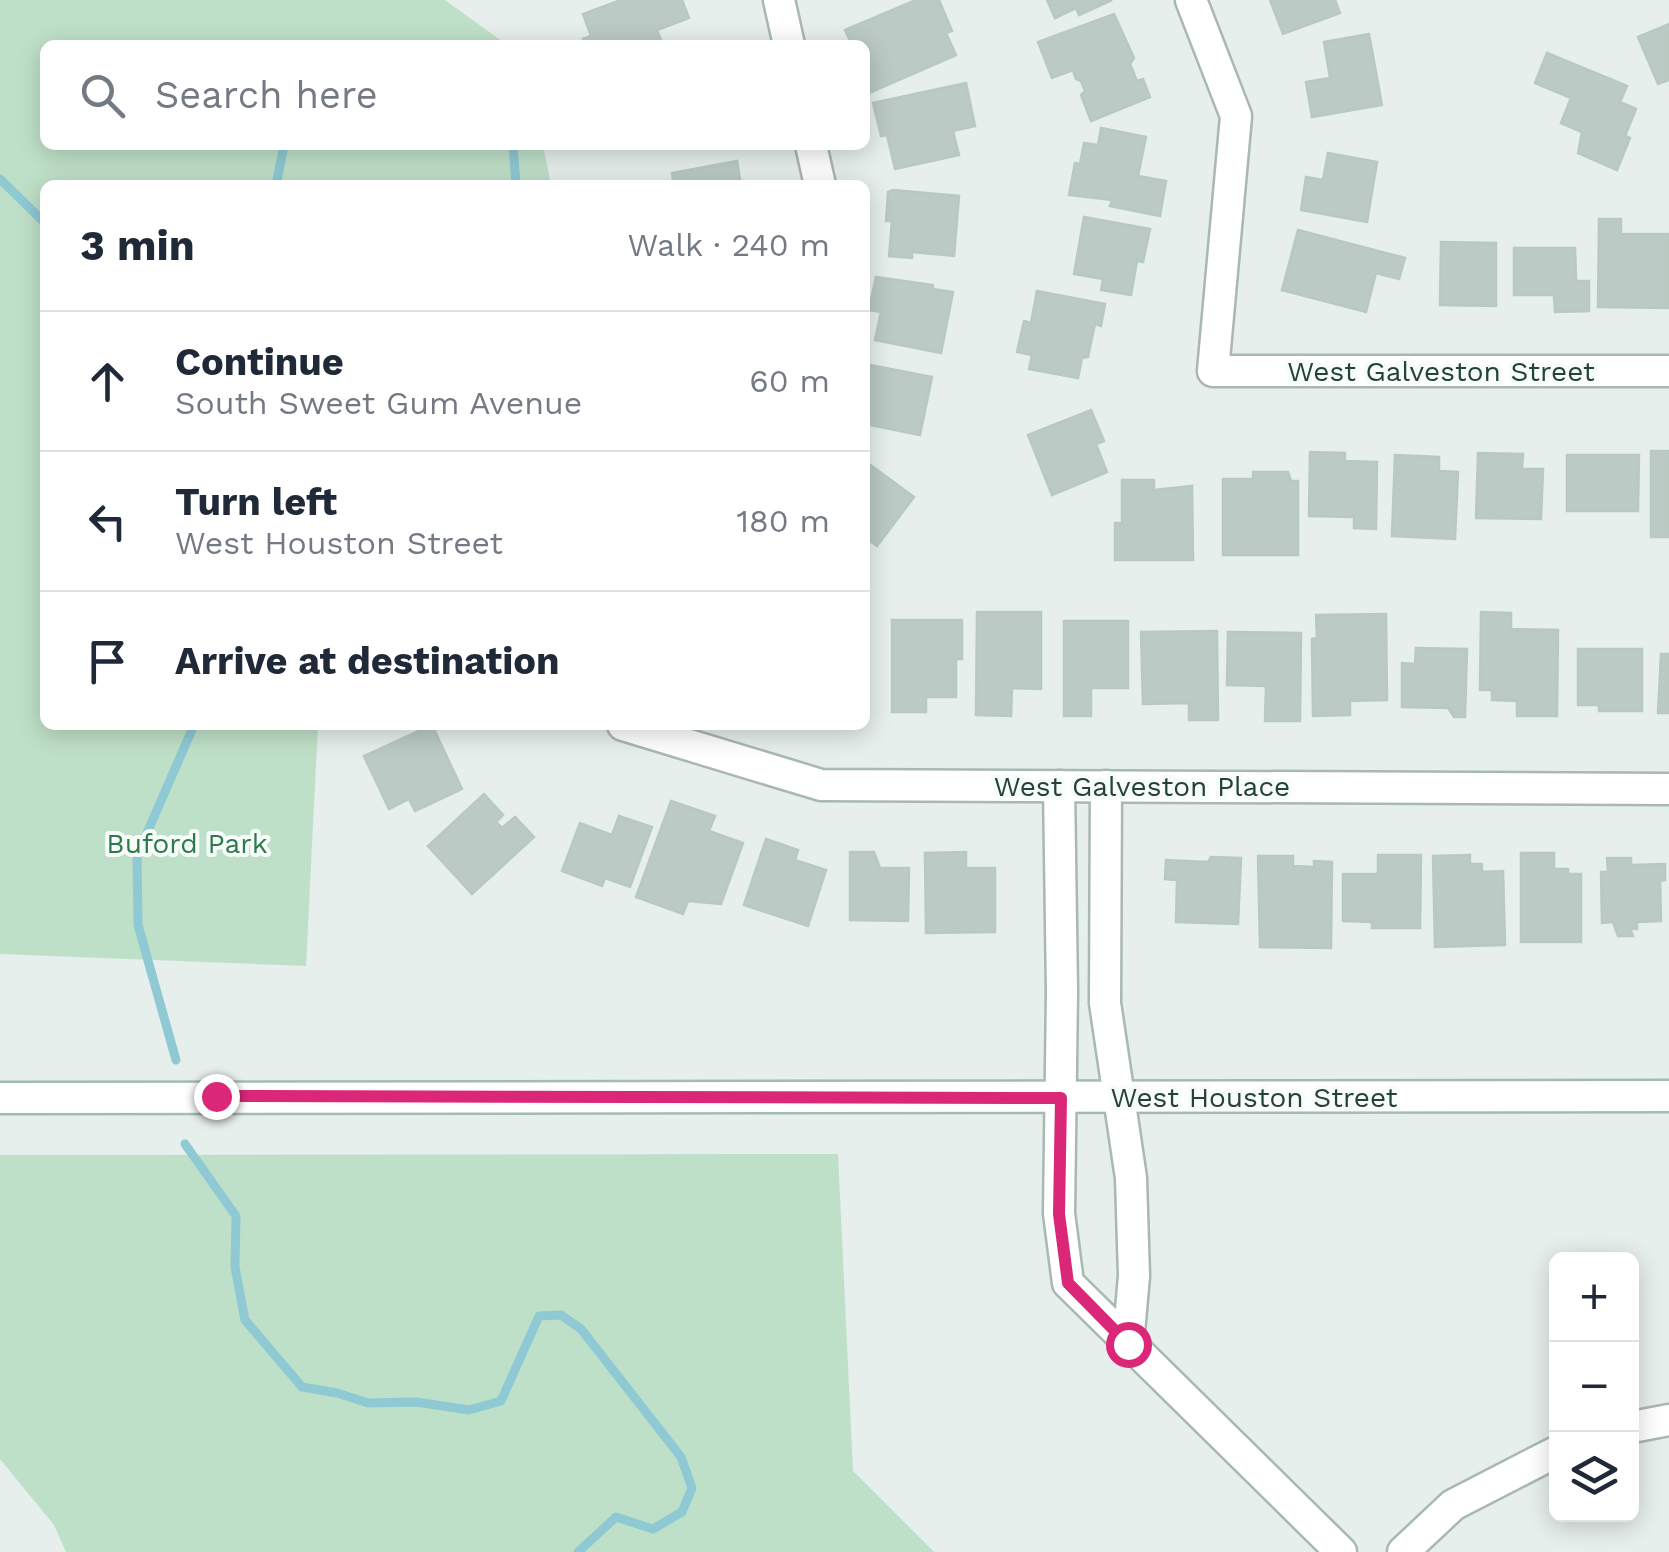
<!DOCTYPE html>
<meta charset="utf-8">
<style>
body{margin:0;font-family:"Work Sans",sans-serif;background:#f2f2f3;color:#1f2937}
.controls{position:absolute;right:30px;bottom:30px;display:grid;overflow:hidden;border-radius:15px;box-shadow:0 5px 25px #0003}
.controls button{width:90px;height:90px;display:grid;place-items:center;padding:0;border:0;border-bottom:2px solid #e0e1e3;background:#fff;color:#1f2937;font:50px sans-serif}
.stop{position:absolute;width:30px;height:30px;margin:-22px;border:8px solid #db2777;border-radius:50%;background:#fff}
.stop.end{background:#db2777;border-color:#fff;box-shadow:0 2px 10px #0008}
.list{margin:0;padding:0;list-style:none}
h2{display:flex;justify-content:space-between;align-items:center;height:130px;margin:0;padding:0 40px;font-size:42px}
h2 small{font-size:32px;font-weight:400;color:#747a83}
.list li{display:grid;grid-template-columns:65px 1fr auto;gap:30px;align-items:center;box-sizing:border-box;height:140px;padding:0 40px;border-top:2px solid #e0e1e3}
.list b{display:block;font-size:38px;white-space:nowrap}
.list p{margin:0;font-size:32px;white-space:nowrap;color:#747a83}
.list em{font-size:32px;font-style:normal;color:#747a83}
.icon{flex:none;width:55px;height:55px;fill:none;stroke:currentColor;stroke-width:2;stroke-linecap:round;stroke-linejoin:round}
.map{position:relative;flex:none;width:1669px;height:1552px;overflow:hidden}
.search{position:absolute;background:#fff;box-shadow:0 5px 25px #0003;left:40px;top:40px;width:830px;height:110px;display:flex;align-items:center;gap:25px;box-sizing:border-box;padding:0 35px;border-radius:15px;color:#747a83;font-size:38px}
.panel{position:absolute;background:#fff;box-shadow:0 5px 25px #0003;left:40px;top:180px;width:830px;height:550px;border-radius:15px}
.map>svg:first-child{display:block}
.green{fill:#bfe0c8}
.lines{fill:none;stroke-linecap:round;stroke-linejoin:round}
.stream{stroke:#8ec9d4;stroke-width:9}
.building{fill:#bbcac4;stroke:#b8c9c2;stroke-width:2.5}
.minor-casing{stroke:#a8b8b2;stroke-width:35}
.secondary-casing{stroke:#a4bbb3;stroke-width:35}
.minor{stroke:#fff;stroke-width:30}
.secondary{stroke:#fff;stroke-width:30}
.route{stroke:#db2777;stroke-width:12}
.labels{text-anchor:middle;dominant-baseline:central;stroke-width:8;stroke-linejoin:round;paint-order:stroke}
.street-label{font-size:28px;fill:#24423a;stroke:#f7fbf9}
.park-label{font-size:28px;fill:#2d7a4b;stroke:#f7fbf9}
</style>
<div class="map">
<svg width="1669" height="1552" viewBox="0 0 1669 1552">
<rect width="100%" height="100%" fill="#e6efeb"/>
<!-- green -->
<g class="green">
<path d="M 0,0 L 445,0 L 507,45 L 45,45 L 45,145 L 543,145 L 551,185 L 45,185 L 45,725 L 318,725 L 306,966 L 0,954 Z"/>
<path d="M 838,1154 L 853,1471 L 934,1552 L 66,1552 L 54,1525 L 0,1459 L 0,1155 Z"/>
</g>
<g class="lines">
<!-- stream -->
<g class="stream">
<path d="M 513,145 L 516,185"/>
<path d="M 0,179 L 45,223"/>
<path d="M 276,185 L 284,145"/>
<path d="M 176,1060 L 138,925 L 137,856 L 194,725"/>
<path d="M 185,1144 L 236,1216 L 235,1267 L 245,1320 L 302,1387 L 337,1393 L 368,1403 L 416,1402 L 469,1410 L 501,1401 L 539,1316 L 561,1315 L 581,1329 L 681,1457 L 692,1488 L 682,1512 L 653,1529 L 616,1517 L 578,1552"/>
</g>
</g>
<!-- building -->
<g class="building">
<path d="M 621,0 L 682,0 L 689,18 L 657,30 L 663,45 L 586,45 L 583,39 L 591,36 L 583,14 Z"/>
<path d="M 916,0 L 939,0 L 952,31 L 946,33 L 956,55 L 871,92 L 865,79 L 865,72 L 869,70 L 865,60 L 865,45 L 852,45 L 845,30 Z"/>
<path d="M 1047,0 L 1112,0 L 1079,15 L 1076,8 L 1055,18 Z"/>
<path d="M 1270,0 L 1335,0 L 1340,13 L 1283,34 Z"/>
<path d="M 1114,14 L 1134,58 L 1130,64 L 1137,81 L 1143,79 L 1150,97 L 1091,121 L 1081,95 L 1085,91 L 1081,81 L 1076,79 L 1073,70 L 1052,78 L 1038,42 Z"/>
<path d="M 1669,24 L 1669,80 L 1658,84 L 1638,37 Z"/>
<path d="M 1369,34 L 1382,105 L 1312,117 L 1306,82 L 1330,78 L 1324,42 Z"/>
<path d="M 1547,53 L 1627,86 L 1620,102 L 1636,109 L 1625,136 L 1630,138 L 1617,170 L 1578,153 L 1582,132 L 1561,123 L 1571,98 L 1535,83 Z"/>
<path d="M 966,83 L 975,126 L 953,131 L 959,155 L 895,169 L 887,135 L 881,136 L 873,103 Z"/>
<path d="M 1101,128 L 1146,137 L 1138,176 L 1166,181 L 1160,216 L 1110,206 L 1112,200 L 1069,195 L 1075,163 L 1080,164 L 1084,143 L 1098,145 Z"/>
<path d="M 1328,153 L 1377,162 L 1367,222 L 1301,210 L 1306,177 L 1323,180 Z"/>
<path d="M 737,161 L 741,185 L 674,185 L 672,173 Z"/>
<path d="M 893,190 L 959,196 L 954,256 L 912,252 L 912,258 L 889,256 L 892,221 L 886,221 L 888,192 Z"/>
<path d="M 1084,217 L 1150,229 L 1143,262 L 1137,261 L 1131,295 L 1101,290 L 1103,279 L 1074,274 Z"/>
<path d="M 1599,219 L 1621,219 L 1621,234 L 1669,234 L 1669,308 L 1598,307 Z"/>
<path d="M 1298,230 L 1405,258 L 1399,279 L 1376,273 L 1366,312 L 1282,290 Z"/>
<path d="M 1441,242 L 1496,243 L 1496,306 L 1440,305 Z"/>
<path d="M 1514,248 L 1575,248 L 1576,281 L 1589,281 L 1589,311 L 1555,312 L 1554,295 L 1514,295 Z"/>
<path d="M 876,277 L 933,285 L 933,289 L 953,292 L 941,353 L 875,340 L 881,312 L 869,310 Z"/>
<path d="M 1037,291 L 1105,304 L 1101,326 L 1095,324 L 1088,357 L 1082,358 L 1078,378 L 1029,369 L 1032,355 L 1017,352 L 1024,321 L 1031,323 Z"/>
<path d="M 865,364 L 932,377 L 920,435 L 865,424 Z"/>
<path d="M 1091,410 L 1104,441 L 1096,444 L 1107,472 L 1052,495 L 1028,435 Z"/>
<rect x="1651" y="451" width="18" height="86"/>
<path d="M 1310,452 L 1345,453 L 1345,461 L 1377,462 L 1376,529 L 1354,528 L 1354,517 L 1309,516 Z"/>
<path d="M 1478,453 L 1523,454 L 1522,469 L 1543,469 L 1541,519 L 1476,518 Z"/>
<path d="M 1395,455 L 1439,457 L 1439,471 L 1458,472 L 1455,539 L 1392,536 Z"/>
<path d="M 1567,455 L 1639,455 L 1638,511 L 1567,511 Z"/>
<path d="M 865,461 L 914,497 L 877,546 L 865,537 Z"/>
<path d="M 1253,472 L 1288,472 L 1291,481 L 1298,481 L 1298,555 L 1223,555 L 1223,479 L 1253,479 Z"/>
<path d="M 1122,480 L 1154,480 L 1154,490 L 1192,486 L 1193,560 L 1115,560 L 1115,523 L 1122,523 Z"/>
<path d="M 977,612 L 1041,612 L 1041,689 L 1012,688 L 1011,716 L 976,715 Z"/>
<path d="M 1481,612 L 1511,613 L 1511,629 L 1558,630 L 1557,716 L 1517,716 L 1517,701 L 1492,700 L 1492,690 L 1480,690 Z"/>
<path d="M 1386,614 L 1387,700 L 1350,701 L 1350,715 L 1313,716 L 1312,639 L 1317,638 L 1316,615 Z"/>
<path d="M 892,620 L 962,620 L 962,659 L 956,659 L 956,697 L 926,697 L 926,712 L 892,712 Z"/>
<path d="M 1064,621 L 1128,621 L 1128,688 L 1091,688 L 1091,716 L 1064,716 Z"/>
<path d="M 1217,631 L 1218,720 L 1189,720 L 1189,703 L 1143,704 L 1141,632 Z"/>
<path d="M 1228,632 L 1301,633 L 1300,721 L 1265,721 L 1266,686 L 1227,685 Z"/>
<path d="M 1416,648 L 1467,649 L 1465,717 L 1454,717 L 1448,708 L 1402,707 L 1402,663 L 1415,664 Z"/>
<path d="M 1578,649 L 1642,649 L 1642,711 L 1599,711 L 1599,705 L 1578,705 Z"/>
<path d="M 1661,654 L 1669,654 L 1669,713 L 1658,713 Z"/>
<path d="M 432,725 L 462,789 L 415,811 L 409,799 L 389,809 L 364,756 Z"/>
<path d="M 484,794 L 503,815 L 496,822 L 502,828 L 515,817 L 534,837 L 472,894 L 428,846 Z"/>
<path d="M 671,801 L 715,816 L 709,831 L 743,843 L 721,904 L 688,901 L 683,914 L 636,897 Z"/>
<path d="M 619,816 L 652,827 L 630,887 L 605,878 L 602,886 L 562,871 L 580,823 L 612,835 Z"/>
<path d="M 766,839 L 798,850 L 795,860 L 826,870 L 808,926 L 744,905 Z"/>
<path d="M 850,852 L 874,852 L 880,868 L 909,868 L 908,921 L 850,920 Z"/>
<path d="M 966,852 L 966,868 L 995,868 L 995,932 L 926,933 L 925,853 Z"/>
<path d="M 1521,853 L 1554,853 L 1554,869 L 1568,869 L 1568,874 L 1581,874 L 1581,942 L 1521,942 Z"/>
<path d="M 1378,855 L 1421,855 L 1420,928 L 1372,928 L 1372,922 L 1343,921 L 1343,874 L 1378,874 Z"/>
<path d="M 1470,855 L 1470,864 L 1482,864 L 1482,872 L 1503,871 L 1505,945 L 1435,947 L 1433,856 Z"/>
<path d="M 1258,856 L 1293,856 L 1293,866 L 1314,867 L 1314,861 L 1332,862 L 1331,948 L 1260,947 Z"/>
<path d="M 1211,857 L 1241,858 L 1238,924 L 1176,922 L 1177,880 L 1165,879 L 1166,860 L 1208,862 Z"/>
<path d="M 1607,858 L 1631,858 L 1631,865 L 1665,864 L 1665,880 L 1660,881 L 1661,921 L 1637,922 L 1637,929 L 1630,929 L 1633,936 L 1618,936 L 1613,922 L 1602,923 L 1601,872 L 1608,872 Z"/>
</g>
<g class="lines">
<!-- minor casing -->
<g class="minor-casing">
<g id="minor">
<path d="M 779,0 L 789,45"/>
<path d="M 1191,0 L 1236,116 L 1213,371 L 1669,371"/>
<path d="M 811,145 L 820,185"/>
<path d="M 623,725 L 821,785 L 1669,789"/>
<path d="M 1059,786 L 1062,992 L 1059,1213 L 1068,1283 L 1341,1552"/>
<path d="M 1106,786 L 1105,1003 L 1131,1178 L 1134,1276 L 1128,1344"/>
<path d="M 1632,1427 L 1669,1420"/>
<path d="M 1403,1552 L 1453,1505 L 1556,1452"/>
</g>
</g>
<!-- secondary casing -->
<g class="secondary-casing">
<path id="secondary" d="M 0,1098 L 1669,1096"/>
</g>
<!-- minor -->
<use href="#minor" class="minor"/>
<!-- secondary -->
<use href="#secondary" class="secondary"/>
</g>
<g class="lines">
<!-- route -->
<path class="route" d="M 216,1096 L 1061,1098 L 1059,1214 L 1068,1283 L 1128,1344"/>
</g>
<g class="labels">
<!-- street labels -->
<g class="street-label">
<text x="1441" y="371">West Galveston Street</text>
<text x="1142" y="786">West Galveston Place</text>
<text x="1254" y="1097">West Houston Street</text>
</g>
<!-- park labels -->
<g class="park-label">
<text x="187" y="843">Buford Park</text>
</g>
</g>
</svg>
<div class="controls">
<button>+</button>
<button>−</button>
<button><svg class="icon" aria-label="layers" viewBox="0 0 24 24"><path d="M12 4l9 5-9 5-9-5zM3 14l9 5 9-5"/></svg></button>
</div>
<div class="stop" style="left:1128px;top:1344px"></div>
<div class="stop end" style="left:216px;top:1096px"></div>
<div class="search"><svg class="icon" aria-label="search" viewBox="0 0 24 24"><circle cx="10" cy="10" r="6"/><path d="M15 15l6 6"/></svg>Search here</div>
<section class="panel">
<h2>3 min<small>Walk · 240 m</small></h2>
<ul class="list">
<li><svg class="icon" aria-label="ahead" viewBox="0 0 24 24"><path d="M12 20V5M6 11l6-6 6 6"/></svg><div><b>Continue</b><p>South Sweet Gum Avenue</p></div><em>60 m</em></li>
<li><svg class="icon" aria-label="left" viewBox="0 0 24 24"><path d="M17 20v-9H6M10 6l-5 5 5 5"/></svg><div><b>Turn left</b><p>West Houston Street</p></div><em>180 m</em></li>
<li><svg class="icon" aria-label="arrive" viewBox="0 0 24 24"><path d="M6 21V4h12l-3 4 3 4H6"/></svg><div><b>Arrive at destination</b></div></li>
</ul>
</section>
</div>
